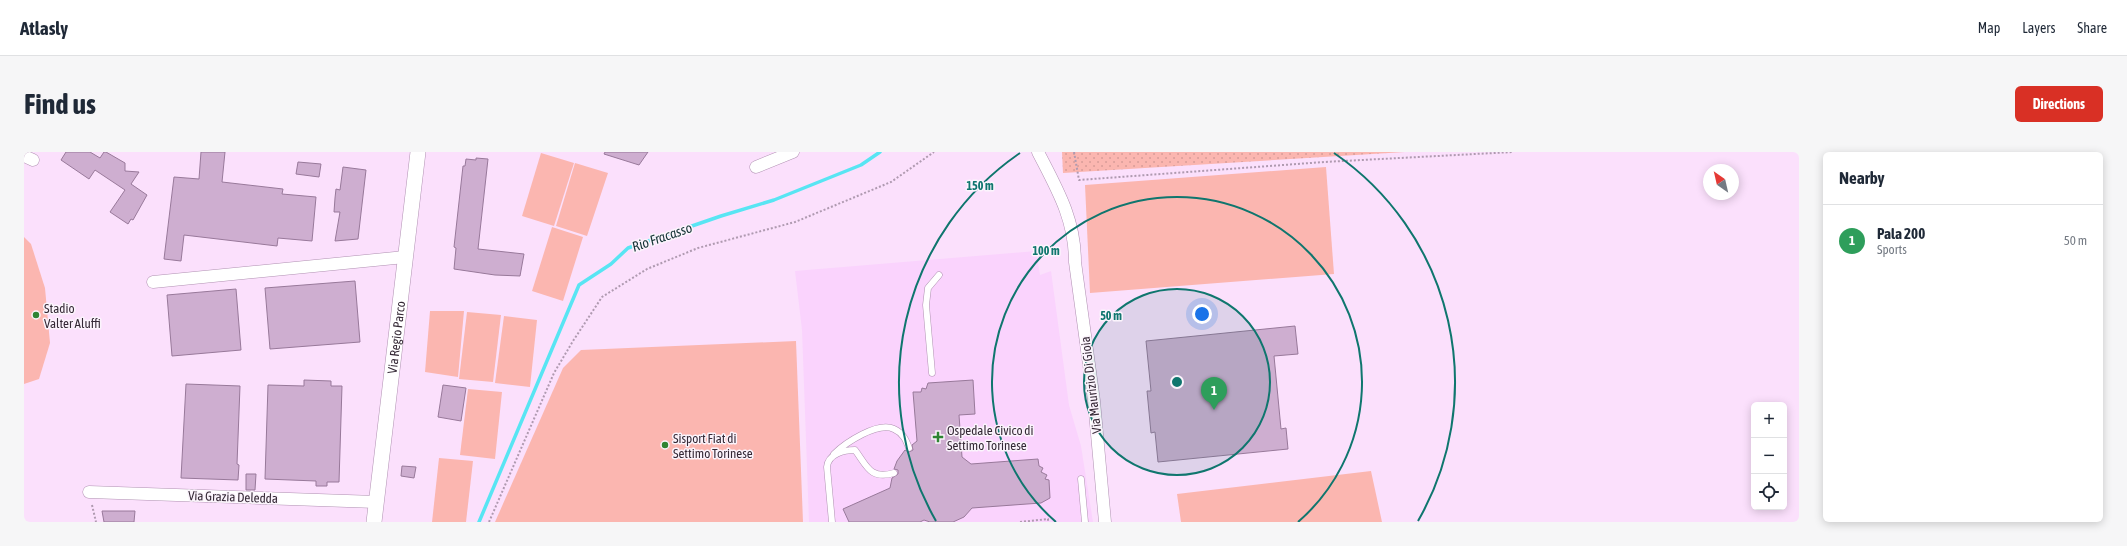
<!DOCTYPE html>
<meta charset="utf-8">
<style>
body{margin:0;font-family:"Asap Condensed",sans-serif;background:#f6f6f7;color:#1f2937}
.controls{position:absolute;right:12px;bottom:12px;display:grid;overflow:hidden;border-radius:6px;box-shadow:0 2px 10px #0003}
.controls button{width:36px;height:36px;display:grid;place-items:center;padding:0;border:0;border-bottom:1px solid #e0e1e3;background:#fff;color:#1f2937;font:20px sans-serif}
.compass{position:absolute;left:1679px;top:12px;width:36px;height:36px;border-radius:50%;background:#fff;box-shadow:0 2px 10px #0003;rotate:326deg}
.you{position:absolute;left:1178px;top:162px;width:14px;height:14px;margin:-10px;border:3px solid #fff;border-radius:50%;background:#1a73e8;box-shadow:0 0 0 6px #1a73e833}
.badge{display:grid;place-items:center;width:26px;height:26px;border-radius:50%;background:#d93025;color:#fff;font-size:13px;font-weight:700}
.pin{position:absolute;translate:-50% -33px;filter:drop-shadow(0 1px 2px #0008)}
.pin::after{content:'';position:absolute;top:21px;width:14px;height:12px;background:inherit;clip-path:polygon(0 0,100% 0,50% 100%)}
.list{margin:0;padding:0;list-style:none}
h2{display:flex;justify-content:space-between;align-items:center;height:52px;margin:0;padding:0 16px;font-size:17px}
h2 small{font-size:13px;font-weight:400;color:#747a83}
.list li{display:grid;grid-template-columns:26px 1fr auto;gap:12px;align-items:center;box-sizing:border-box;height:72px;padding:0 16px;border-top:1px solid #e0e1e3}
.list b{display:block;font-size:15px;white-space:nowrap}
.list p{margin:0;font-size:13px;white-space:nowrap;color:#747a83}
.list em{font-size:13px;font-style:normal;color:#747a83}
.icon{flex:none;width:22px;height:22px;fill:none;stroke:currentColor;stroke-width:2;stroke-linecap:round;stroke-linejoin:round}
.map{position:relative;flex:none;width:1775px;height:370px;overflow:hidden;border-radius:6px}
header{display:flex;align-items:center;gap:24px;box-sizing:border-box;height:56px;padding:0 20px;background:#fff;border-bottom:1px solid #e0e1e3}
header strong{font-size:19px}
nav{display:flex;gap:22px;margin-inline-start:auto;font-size:14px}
.intro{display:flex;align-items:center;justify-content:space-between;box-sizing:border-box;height:96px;padding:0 24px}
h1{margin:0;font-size:28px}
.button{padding:10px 18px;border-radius:6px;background:#d93025;color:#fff;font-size:14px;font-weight:700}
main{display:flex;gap:24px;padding:0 24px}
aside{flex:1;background:#fff;border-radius:6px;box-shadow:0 2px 10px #0003}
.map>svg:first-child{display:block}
.built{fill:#fad3fd}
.green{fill:#fbb6b0}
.park{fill:url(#park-dots)}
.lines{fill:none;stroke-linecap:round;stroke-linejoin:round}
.stream{stroke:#58e5f3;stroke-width:3.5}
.building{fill:#ceaed0;stroke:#98799a}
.service-casing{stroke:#b091b2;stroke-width:7}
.minor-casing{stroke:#b091b2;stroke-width:13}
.tertiary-casing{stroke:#b091b2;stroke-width:16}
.path{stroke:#af9ab0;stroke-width:2;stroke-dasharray:2 2;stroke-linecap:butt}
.service{stroke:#fff;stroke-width:6}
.minor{stroke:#fff;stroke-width:12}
.tertiary{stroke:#fff;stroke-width:15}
.ring{fill:none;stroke:#0f766e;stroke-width:2}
.poi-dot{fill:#2e8433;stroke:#fbf4fc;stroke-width:1.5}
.labels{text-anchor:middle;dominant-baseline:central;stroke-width:3;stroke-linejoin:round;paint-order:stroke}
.poi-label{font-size:13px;fill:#352936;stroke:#fbf4fc;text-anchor:start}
.street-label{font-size:13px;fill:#352936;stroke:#fbf4fc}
.water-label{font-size:14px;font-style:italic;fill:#163437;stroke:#fbf4fc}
.centre{fill:#0f766e;stroke:#fbf4fc;stroke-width:2}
.ring-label{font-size:12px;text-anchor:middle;font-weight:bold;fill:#0f766e;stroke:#fbf4fc;stroke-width:3;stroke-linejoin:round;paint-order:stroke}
</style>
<header>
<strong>Atlasly</strong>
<nav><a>Map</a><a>Layers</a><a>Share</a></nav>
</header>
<div class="intro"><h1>Find us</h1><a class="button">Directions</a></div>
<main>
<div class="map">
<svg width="1775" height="370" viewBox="0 0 1775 370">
<defs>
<pattern id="park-dots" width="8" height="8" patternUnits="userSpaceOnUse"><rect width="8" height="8" fill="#fbb6b0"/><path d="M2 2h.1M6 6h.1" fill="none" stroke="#d89c98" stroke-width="1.8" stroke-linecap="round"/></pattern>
</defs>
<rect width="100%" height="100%" fill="#fbe0fc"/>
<!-- built -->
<path class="built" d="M 1012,99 L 1016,123 L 1027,119 L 1045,253 L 1057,294 L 1069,370 L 785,370 L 778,178 L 771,119 Z"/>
<!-- green -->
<g class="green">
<path d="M 517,1 L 550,11 L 530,74 L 498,64 Z"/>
<path d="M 551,11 L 584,21 L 563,84 L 532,74 Z"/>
<path d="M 1302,15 L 1310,122 L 1066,141 L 1061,33 Z"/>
<path d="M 528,75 L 559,85 L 539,149 L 508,139 Z"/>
<path d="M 0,85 L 7,92 L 21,136 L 26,191 L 15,227 L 0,232 Z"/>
<path d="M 406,159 L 440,159 L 434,225 L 401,220 Z"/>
<path d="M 443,160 L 477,163 L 469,230 L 435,227 Z"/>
<path d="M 480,164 L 513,168 L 506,235 L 471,231 Z"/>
<path d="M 772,189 L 779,370 L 471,370 L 539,216 L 557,198 Z"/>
<path d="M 444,237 L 478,240 L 471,307 L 436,303 Z"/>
<path d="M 415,306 L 449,309 L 442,370 L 408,370 Z"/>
<path d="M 1347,319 L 1358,370 L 1157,370 L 1153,342 Z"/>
</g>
<!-- park -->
<path class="park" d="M 1038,0 L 1381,0 L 1039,21 Z"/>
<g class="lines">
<!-- stream -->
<path class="stream" d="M 455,370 L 555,133 L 587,112 L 604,96 L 697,64 L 750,48 L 837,13 L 856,0"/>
</g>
<!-- building -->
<g class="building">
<path d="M 42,0 L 66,0 L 76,6 L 80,0 L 82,0 L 101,11 L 101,19 L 115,20 L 107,32 L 123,43 L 109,68 L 107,67 L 104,72 L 86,60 L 101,38 L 71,18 L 65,27 L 37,8 Z"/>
<path d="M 177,0 L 201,0 L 198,30 L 259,37 L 258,42 L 292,45 L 288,89 L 254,86 L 253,94 L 160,83 L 157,109 L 140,107 L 150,25 L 175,27 Z"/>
<path d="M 581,0 L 624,0 L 615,13 L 580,2 Z"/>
<path d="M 452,6 L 464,7 L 454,97 L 500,102 L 496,124 L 471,123 L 430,117 L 432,96 L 430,95 L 439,14 L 441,14 L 442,7 L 452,8 Z"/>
<path d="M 274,10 L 297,12 L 295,25 L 272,22 Z"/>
<path d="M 319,15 L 342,18 L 334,87 L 311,89 L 316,60 L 310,60 L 311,46 L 312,37 L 316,38 Z"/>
<path d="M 331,129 L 336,190 L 246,197 L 241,136 Z"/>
<path d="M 212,137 L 217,198 L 148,204 L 143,143 Z"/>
<path d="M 1271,174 L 1274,202 L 1250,204 L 1257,277 L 1262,276 L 1264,297 L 1134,310 L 1131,280 L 1127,281 L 1123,239 L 1127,239 L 1122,189 Z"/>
<path d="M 280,228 L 307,229 L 307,234 L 318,234 L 315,330 L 303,330 L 303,334 L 292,334 L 292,329 L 241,327 L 244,233 L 280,234 Z"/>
<path d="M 949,228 L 951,262 L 935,263 L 938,305 L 947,312 L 1014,307 L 1015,314 L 1019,316 L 1017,320 L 1023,323 L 1021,327 L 1025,328 L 1026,346 L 1017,351 L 948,356 L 940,365 L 929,370 L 906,370 L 900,368 L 896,370 L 825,370 L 819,357 L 866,336 L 868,326 L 874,322 L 874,318 L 870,317 L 873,309 L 881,298 L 885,300 L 889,298 L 888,293 L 893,289 L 889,240 L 897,240 L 898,236 L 902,237 L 904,231 Z"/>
<path d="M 162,232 L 216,234 L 213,312 L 215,313 L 214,328 L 157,326 Z"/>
<path d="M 419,233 L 442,236 L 437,269 L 414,265 Z"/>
<path d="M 378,314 L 392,315 L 390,326 L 377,324 Z"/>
<path d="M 222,322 L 232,322 L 231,338 L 222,338 Z"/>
<path d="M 78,359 L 111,359 L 110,370 L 80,370 Z"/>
</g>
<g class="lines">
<!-- service casing -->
<g class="service-casing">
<g id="service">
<path d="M 908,221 L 902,153 L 904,136 L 915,123"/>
<path d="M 810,302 C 821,291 854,269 870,277 C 879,281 882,288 885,296"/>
<path d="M 1057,327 L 1061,370"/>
<path d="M 808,370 L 803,315 C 804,302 820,298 831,298 C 843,314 846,328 870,321"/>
</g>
</g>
<!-- minor casing -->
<g class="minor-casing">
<g id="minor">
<path d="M 1014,0 C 1033,37 1051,67 1051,110 L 1070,249 L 1081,370"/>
<path d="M 0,4 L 9,8"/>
<path d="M 732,15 L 769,0"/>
<path d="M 129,130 L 381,105"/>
<path d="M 65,340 L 352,350"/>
</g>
</g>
<!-- tertiary casing -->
<g class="tertiary-casing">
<g id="tertiary">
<path id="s1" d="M 350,370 L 394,0"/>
</g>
</g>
<!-- path -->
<g class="path">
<path d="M 1050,0 L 1055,28 L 1300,10 L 1489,0"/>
<path d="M 68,353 L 72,370"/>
<path d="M 465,370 L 530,221 L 549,189 L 578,145 L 623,117 L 674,96 L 771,70 L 867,30 L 910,0"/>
<path d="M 996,370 L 1024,367 L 1024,370"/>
</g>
<!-- service -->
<use href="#service" class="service"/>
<!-- minor -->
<use href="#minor" class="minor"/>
<!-- tertiary -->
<use href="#tertiary" class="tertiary"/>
</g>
<!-- distance rings -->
<circle cx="1153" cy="230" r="93" fill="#0f766e" fill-opacity=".12"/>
<g class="ring">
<circle cx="1153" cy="230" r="93"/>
<path d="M1032 370A185 185 0 1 1 1274 370"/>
<path d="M912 369A278 278 0 0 1 996 1M1310 1A278 278 0 0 1 1394 369"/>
</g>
<!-- markers -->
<g class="poi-dot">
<circle cx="12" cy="163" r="4"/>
<path d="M912 279h4v4h4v4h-4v4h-4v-4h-4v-4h4z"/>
<circle cx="641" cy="293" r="4"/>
</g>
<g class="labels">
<!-- poi labels -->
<g class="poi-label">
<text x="20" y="156">Stadio<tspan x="20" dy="15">Valter Aluffi</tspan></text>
<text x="923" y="278">Ospedale Civico di<tspan x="923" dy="15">Settimo Torinese</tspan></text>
<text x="649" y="286">Sisport Fiat di<tspan x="649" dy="15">Settimo Torinese</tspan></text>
</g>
<!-- street labels -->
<g class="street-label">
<text stroke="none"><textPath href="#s1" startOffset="186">Via Regio Parco</textPath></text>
<text transform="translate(1067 233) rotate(-97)">Via Maurizio Di Gioia</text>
<text transform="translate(209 345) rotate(2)">Via Grazia Deledda</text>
</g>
<!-- water labels -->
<g class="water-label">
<text transform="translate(638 85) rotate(-19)">Rio Fracasso</text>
</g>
</g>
<circle cx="1153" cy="230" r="6" class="centre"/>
<g class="ring-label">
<text x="956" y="38">150 m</text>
<text x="1022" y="103">100 m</text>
<text x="1087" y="168">50 m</text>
</g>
</svg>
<div class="controls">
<button>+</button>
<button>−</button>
<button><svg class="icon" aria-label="locate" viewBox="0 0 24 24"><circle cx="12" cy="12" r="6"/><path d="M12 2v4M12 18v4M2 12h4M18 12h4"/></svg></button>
</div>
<svg class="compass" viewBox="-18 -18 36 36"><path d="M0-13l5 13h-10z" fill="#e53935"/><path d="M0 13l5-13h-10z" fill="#747a83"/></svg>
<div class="you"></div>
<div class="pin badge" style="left:1190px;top:258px;background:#2e9e5b">1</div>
</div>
<aside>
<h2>Nearby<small></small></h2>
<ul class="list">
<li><span class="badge" style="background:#2e9e5b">1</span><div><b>Pala 200</b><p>Sports</p></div><em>50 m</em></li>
</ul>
</aside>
</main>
